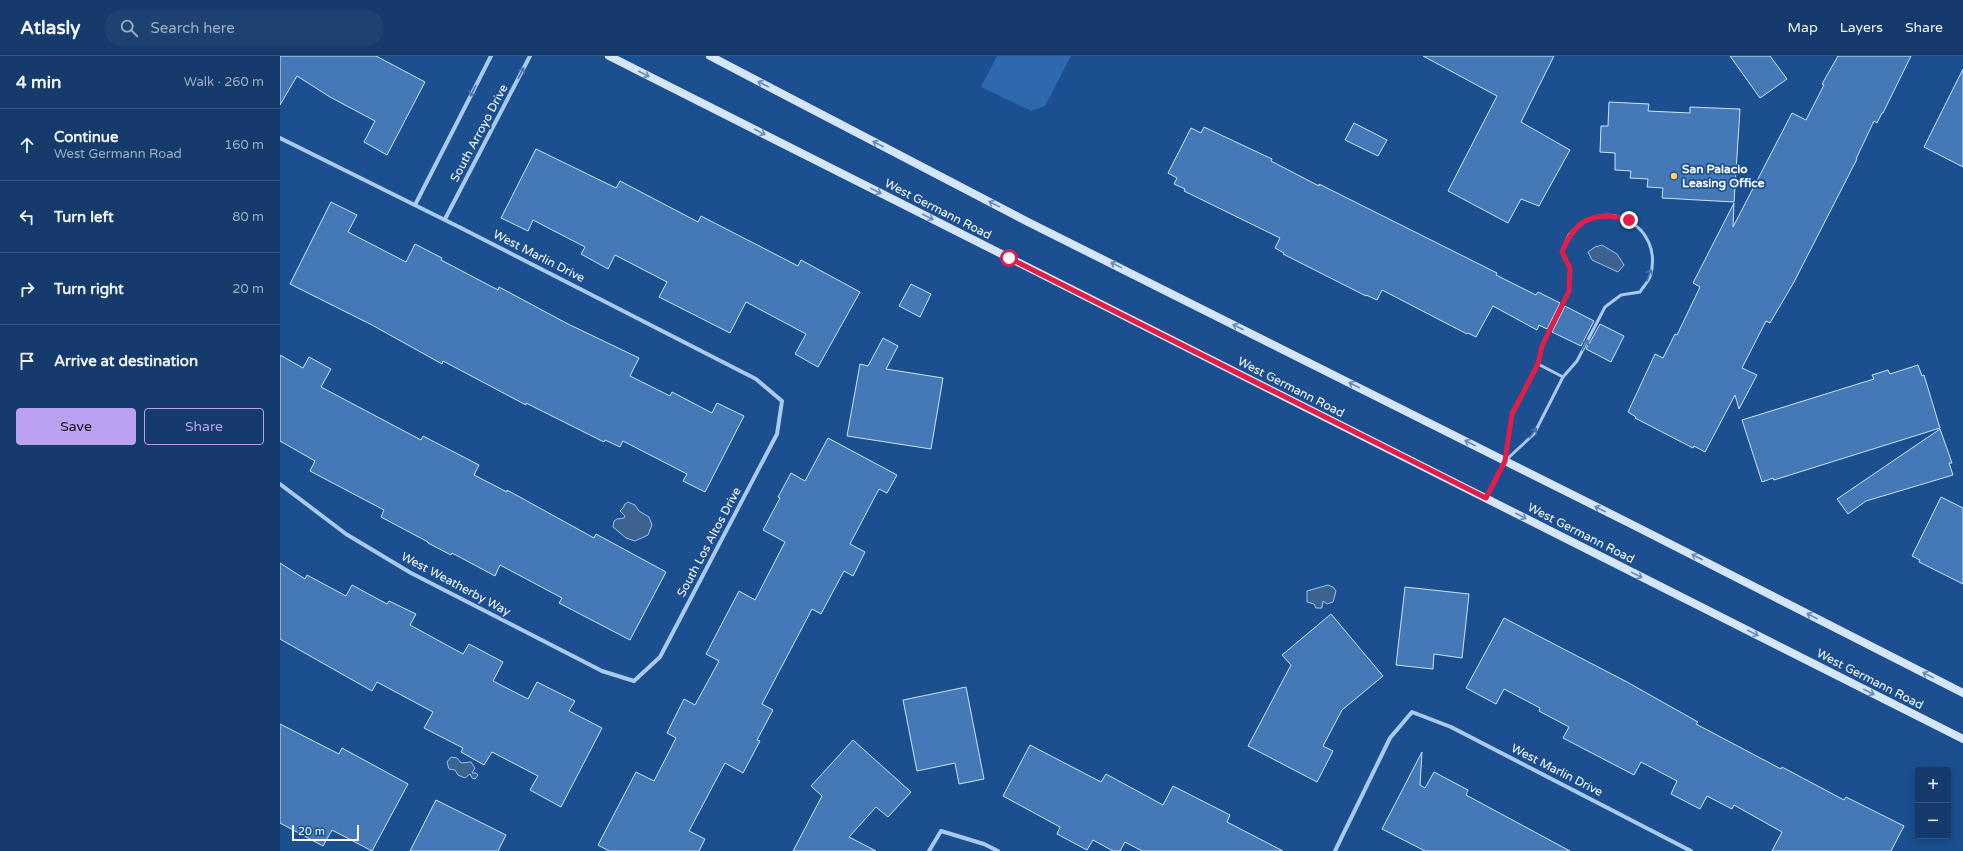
<!DOCTYPE html>
<meta charset="utf-8">
<style>
body{margin:0;font-family:"Varela Round",sans-serif;background:#1d4271;color:#f1f3f6}
.controls{position:absolute;right:12px;bottom:12px;display:grid;overflow:hidden;border-radius:4px;box-shadow:0 2px 10px #0003}
.controls button{width:36px;height:36px;display:grid;place-items:center;padding:0;border:0;border-bottom:1px solid #33557e;background:#143b6b;color:#f1f3f6;font:20px sans-serif}
.scale{position:absolute;left:12px;bottom:10px;width:67px;box-sizing:border-box;padding-left:4px;border:2px solid #fff;border-top:0;font-size:11px;line-height:14px;white-space:nowrap;color:#fff;-webkit-text-stroke:3px #1b4f8f;paint-order:stroke}
.stop{position:absolute;width:12px;height:12px;margin:-9px;border:3px solid #e11d48;border-radius:50%;background:#fff}
.stop.end{background:#e11d48;border-color:#fff;box-shadow:0 1px 4px #0008}
.list{margin:0;padding:0;list-style:none}
h2{display:flex;justify-content:space-between;align-items:center;height:52px;margin:0;padding:0 16px;font-size:17px}
h2 small{font-size:13px;font-weight:400;color:#9dadc1}
.list li{display:grid;grid-template-columns:26px 1fr auto;gap:12px;align-items:center;box-sizing:border-box;height:72px;padding:0 16px;border-top:1px solid #33557e}
.list b{display:block;font-size:15px;white-space:nowrap}
.list p{margin:0;font-size:13px;white-space:nowrap;color:#9dadc1}
.list em{font-size:13px;font-style:normal;color:#9dadc1}
.actions{display:flex;gap:8px;padding:12px 16px}
.actions a{flex:1;padding:9px 0;border:1px solid #bca0f2;border-radius:4px;text-align:center;font-size:14px;color:#bca0f2}
.actions .main{background:#bca0f2;color:#111}
.icon{flex:none;width:22px;height:22px;fill:none;stroke:currentColor;stroke-width:2;stroke-linecap:round;stroke-linejoin:round}
.map{position:relative;flex:none;width:1683px;height:795px;overflow:hidden}
header{display:flex;align-items:center;gap:24px;box-sizing:border-box;height:56px;padding:0 20px;background:#143b6b;border-bottom:1px solid #33557e}
header strong{font-size:19px}
nav{display:flex;gap:22px;margin-inline-start:auto;font-size:14px}
.search{width:280px;height:36px;background:#1d4271;display:flex;align-items:center;gap:10px;box-sizing:border-box;padding:0 14px;border-radius:22px;color:#9dadc1;font-size:15px}
main{display:flex}
aside{flex:1;background:#143b6b}
.map>svg:first-child{display:block}
.green{fill:#2e69ad}
.water{fill:#3c6290;stroke:#9cc4f0}
.building{fill:#4478b7;stroke:#cfe3fa}
.lines{fill:none;stroke-linecap:round;stroke-linejoin:round}
.service{stroke:#a9c9ee;stroke-width:3}
.minor{stroke:#a9c9ee;stroke-width:4}
.secondary{stroke:#d6e6fa;stroke-width:8}
.oneway{stroke:#4674ac}
.oneway2{stroke:#668bba}
.route{stroke:#e11d48;stroke-width:5}
.poi-dot{fill:#ffd166;stroke:#1b4f8f;stroke-width:1.5}
.labels{text-anchor:middle;dominant-baseline:central;stroke-width:3.5;stroke-linejoin:round;paint-order:stroke}
.street-label{font-size:12px;fill:#fff;stroke:#1b4f8f}
.poi-label{font-size:12px;font-weight:bold;fill:#fff;stroke:#1b4f8f;text-anchor:start}
</style>
<header>
<strong>Atlasly</strong>
<div class="search"><svg class="icon" aria-label="search" viewBox="0 0 24 24"><circle cx="10" cy="10" r="6"/><path d="M15 15l6 6"/></svg>Search here</div>
<nav><a>Map</a><a>Layers</a><a>Share</a></nav>
</header>
<main>
<aside>
<h2>4 min<small>Walk · 260 m</small></h2>
<ul class="list">
<li><svg class="icon" aria-label="ahead" viewBox="0 0 24 24"><path d="M12 20V5M6 11l6-6 6 6"/></svg><div><b>Continue</b><p>West Germann Road</p></div><em>160 m</em></li>
<li><svg class="icon" aria-label="left" viewBox="0 0 24 24"><path d="M17 20v-9H6M10 6l-5 5 5 5"/></svg><div><b>Turn left</b></div><em>80 m</em></li>
<li><svg class="icon" aria-label="right" viewBox="0 0 24 24"><path d="M7 20v-9h11M14 6l5 5-5 5"/></svg><div><b>Turn right</b></div><em>20 m</em></li>
<li><svg class="icon" aria-label="arrive" viewBox="0 0 24 24"><path d="M6 21V4h12l-3 4 3 4H6"/></svg><div><b>Arrive at destination</b></div></li>
</ul>
<div class="actions"><a class="main">Save</a><a>Share</a></div>
</aside>
<div class="map">
<svg width="1683" height="795" viewBox="0 0 1683 795">
<rect width="100%" height="100%" fill="#1b4f8f"/>
<!-- green -->
<path class="green" d="M 717,0 L 791,0 L 765,50 L 751,55 L 701,31 Z"/>
<!-- water -->
<g class="water">
<path d="M 1322,189 L 1337,198 L 1344,209 L 1338,216 L 1312,204 L 1308,196 L 1315,191 Z"/>
<path d="M 348,446 L 355,449 L 359,455 L 369,461 L 372,469 L 368,479 L 355,485 L 346,482 L 333,471 L 334,465 L 337,463 L 344,462 L 345,460 L 340,455 L 343,452 L 345,448 Z"/>
<path d="M 1048,529 L 1053,531 L 1056,535 L 1053,546 L 1047,548 L 1043,545 L 1042,552 L 1036,552 L 1034,548 L 1027,546 L 1027,535 Z"/>
<path d="M 171,701 L 177,702 L 181,707 L 191,706 L 195,712 L 192,717 L 196,717 L 198,719 L 195,723 L 192,722 L 190,718 L 185,722 L 178,719 L 175,714 L 169,713 L 167,706 Z"/>
</g>
<!-- building -->
<g class="building">
<path d="M 0,0 L 96,0 L 145,26 L 107,99 L 84,86 L 95,65 L 50,41 L 17,20 L 0,49 Z"/>
<path d="M 1143,0 L 1274,0 L 1241,66 L 1290,94 L 1259,150 L 1241,143 L 1228,167 L 1168,135 L 1217,40 Z"/>
<path d="M 1450,0 L 1490,0 L 1507,23 L 1480,42 Z"/>
<path d="M 1558,0 L 1631,0 L 1603,57 L 1602,57 L 1597,67 L 1594,65 L 1576,103 L 1577,103 L 1514,226 L 1490,267 L 1486,265 L 1462,312 L 1477,319 L 1459,353 L 1455,339 L 1425,396 L 1414,390 L 1413,392 L 1355,362 L 1356,361 L 1348,356 L 1375,298 L 1383,302 L 1395,278 L 1397,279 L 1420,231 L 1413,227 L 1454,147 L 1453,171 L 1512,57 L 1526,64 L 1544,29 L 1542,28 Z"/>
<path d="M 1683,13 L 1683,111 L 1644,91 Z"/>
<path d="M 1329,46 L 1369,48 L 1368,55 L 1410,57 L 1410,51 L 1460,53 L 1454,146 L 1382,142 L 1383,132 L 1367,131 L 1368,123 L 1350,122 L 1351,115 L 1335,114 L 1335,97 L 1320,96 L 1321,70 L 1328,70 Z"/>
<path d="M 1074,67 L 1107,84 L 1098,100 L 1065,84 Z"/>
<path d="M 924,71 L 992,103 L 991,105 L 1039,130 L 1039,128 L 1217,217 L 1216,219 L 1256,239 L 1258,236 L 1280,247 L 1267,273 L 1259,269 L 1257,274 L 1213,250 L 1196,281 L 1188,277 L 1187,278 L 1102,234 L 1097,244 L 1086,239 L 1086,240 L 1003,198 L 1004,197 L 995,192 L 1000,182 L 904,135 L 905,133 L 894,128 L 897,122 L 888,117 L 911,72 L 921,77 Z"/>
<path d="M 256,93 L 336,132 L 340,125 L 418,166 L 421,160 L 518,210 L 521,204 L 580,236 L 538,311 L 515,298 L 526,278 L 466,246 L 450,277 L 379,241 L 387,226 L 335,199 L 328,213 L 301,198 L 305,191 L 253,164 L 248,175 L 221,162 Z"/>
<path d="M 51,146 L 77,159 L 68,176 L 126,206 L 135,188 L 162,202 L 161,204 L 218,234 L 219,231 L 288,268 L 359,302 L 350,320 L 390,340 L 392,336 L 432,357 L 437,347 L 464,360 L 425,436 L 403,425 L 407,418 L 343,385 L 340,391 L 325,384 L 324,386 L 246,347 L 246,349 L 163,305 L 162,308 L 92,269 L 10,228 Z"/>
<path d="M 631,228 L 651,238 L 640,261 L 619,250 Z"/>
<path d="M 1285,250 L 1314,265 L 1301,290 L 1272,276 Z"/>
<path d="M 1320,268 L 1344,280 L 1331,306 L 1306,293 Z"/>
<path d="M 603,282 L 618,290 L 606,313 L 663,322 L 651,393 L 567,380 L 580,308 L 588,310 Z"/>
<path d="M 0,299 L 23,312 L 29,301 L 51,313 L 41,331 L 141,384 L 143,380 L 199,409 L 194,419 L 227,436 L 227,434 L 314,482 L 316,478 L 386,516 L 350,584 L 279,547 L 282,542 L 220,509 L 215,520 L 172,497 L 171,499 L 148,487 L 148,486 L 101,461 L 104,454 L 30,415 L 35,405 L 0,385 Z"/>
<path d="M 1638,309 L 1642,320 L 1644,319 L 1660,372 L 1494,424 L 1493,422 L 1482,426 L 1462,364 L 1594,323 L 1592,319 L 1608,314 L 1610,318 Z"/>
<path d="M 1660,373 L 1672,407 L 1669,407 L 1673,419 L 1586,445 L 1568,458 L 1557,443 Z"/>
<path d="M 548,382 L 617,419 L 607,437 L 599,433 L 570,488 L 585,496 L 573,520 L 564,515 L 541,558 L 532,553 L 482,648 L 493,654 L 477,684 L 480,685 L 463,717 L 445,707 L 409,775 L 425,783 L 419,795 L 329,795 L 318,789 L 356,716 L 374,725 L 396,682 L 387,677 L 404,643 L 415,649 L 439,605 L 426,598 L 459,535 L 475,544 L 505,486 L 483,474 L 500,442 L 498,441 L 511,417 L 525,425 Z"/>
<path d="M 1661,441 L 1683,452 L 1683,528 L 1639,506 L 1640,504 L 1632,500 Z"/>
<path d="M 0,507 L 25,523 L 27,519 L 66,540 L 72,529 L 107,548 L 109,545 L 136,558 L 130,569 L 183,598 L 189,588 L 223,606 L 213,625 L 248,643 L 257,626 L 295,645 L 289,655 L 322,672 L 281,751 L 250,734 L 258,720 L 212,696 L 204,709 L 181,696 L 183,692 L 144,672 L 153,656 L 97,626 L 92,635 L 0,583 Z"/>
<path d="M 1125,531 L 1189,538 L 1182,602 L 1154,598 L 1153,613 L 1116,609 Z"/>
<path d="M 1051,558 L 1103,620 L 1062,654 L 1043,690 L 1053,695 L 1037,726 L 968,690 L 1011,609 L 1002,599 Z"/>
<path d="M 1224,562 L 1347,626 L 1418,666 L 1416,668 L 1501,713 L 1502,711 L 1564,744 L 1566,741 L 1624,770 L 1611,795 L 1492,795 L 1502,776 L 1454,749 L 1452,753 L 1427,740 L 1420,753 L 1391,738 L 1397,725 L 1361,706 L 1354,719 L 1283,682 L 1289,671 L 1259,655 L 1260,652 L 1224,633 L 1216,648 L 1186,632 Z"/>
<path d="M 686,631 L 704,723 L 679,728 L 675,707 L 637,715 L 623,644 Z"/>
<path d="M 0,668 L 59,698 L 62,692 L 128,728 L 92,795 L 52,774 L 43,790 L 0,767 Z"/>
<path d="M 573,684 L 631,736 L 608,761 L 596,751 L 569,781 L 596,795 L 513,795 L 542,740 L 531,730 Z"/>
<path d="M 750,689 L 821,726 L 826,718 L 883,749 L 893,730 L 950,759 L 947,766 L 1003,795 L 862,795 L 845,786 L 840,795 L 833,795 L 813,784 L 807,794 L 777,778 L 780,771 L 723,740 Z"/>
<path d="M 1142,696 L 1140,729 L 1145,732 L 1154,716 L 1188,734 L 1186,739 L 1290,795 L 1145,795 L 1102,773 Z"/>
<path d="M 156,744 L 226,779 L 218,795 L 130,795 Z"/>
</g>
<g class="lines">
<!-- service -->
<g class="service">
<path d="M 1258,308 L 1283,321"/>
<path d="M 1206,442 L 1225,405 L 1232,359 L 1258,308 L 1262,290 L 1289,235 L 1290,212 L 1282,196 C 1284,191 1286,184 1289,179 C 1322,136 1386,169 1370,221 C 1368,226 1363,231 1360,236 L 1341,239 L 1325,251 L 1297,305 L 1283,321 L 1254,378 L 1226,404"/>
</g>
<!-- minor -->
<g class="minor">
<path d="M 0,82 L 179,171 L 476,323 L 502,345 L 497,378 L 380,601 L 354,625 L 322,615 L 131,517 L 66,478 L 0,428"/>
<path d="M 135,149 L 211,0"/>
<path d="M 165,163 L 250,0"/>
<path d="M 649,795 L 661,775 L 704,788 L 718,795"/>
<path d="M 1055,795 L 1110,682 L 1132,656 L 1171,671 L 1411,795"/>
</g>
<!-- secondary -->
<g class="secondary">
<path d="M 329,0 L 1683,683"/>
<path d="M 430,0 L 748,166 L 1355,470 L 1683,637"/>
</g>
</g>
<!-- one-way arrows -->
<defs><path id="oneway-shaft" d="M-6 0H5M1.5-3L5.5 0L1.5 3" fill="none" stroke-width="1.6" stroke-linecap="round" stroke-linejoin="round"/></defs>
<g class="oneway">
<use href="#oneway-shaft" transform="translate(241 17) rotate(-63)"/>
<use href="#oneway-shaft" transform="translate(193 35) rotate(117)"/>
<use href="#oneway-shaft" transform="translate(1369 219) rotate(-71)"/>
<use href="#oneway-shaft" transform="translate(1305 289) rotate(-62)"/>
<use href="#oneway-shaft" transform="translate(1253 377) rotate(-52)"/>
</g>
<g class="oneway2">
<use href="#oneway-shaft" transform="translate(364 18) rotate(27)"/>
<use href="#oneway-shaft" transform="translate(483 28) rotate(-153)"/>
<use href="#oneway-shaft" transform="translate(480 76) rotate(27)"/>
<use href="#oneway-shaft" transform="translate(598 88) rotate(-153)"/>
<use href="#oneway-shaft" transform="translate(596 135) rotate(27)"/>
<use href="#oneway-shaft" transform="translate(714 148) rotate(-153)"/>
<use href="#oneway-shaft" transform="translate(648 161) rotate(27)"/>
<use href="#oneway-shaft" transform="translate(836 209) rotate(-154)"/>
<use href="#oneway-shaft" transform="translate(958 271) rotate(-153)"/>
<use href="#oneway-shaft" transform="translate(1074 329) rotate(-153)"/>
<use href="#oneway-shaft" transform="translate(1190 387) rotate(-153)"/>
<use href="#oneway-shaft" transform="translate(1320 453) rotate(-153)"/>
<use href="#oneway-shaft" transform="translate(1241 460) rotate(27)"/>
<use href="#oneway-shaft" transform="translate(1417 501) rotate(-153)"/>
<use href="#oneway-shaft" transform="translate(1357 519) rotate(27)"/>
<use href="#oneway-shaft" transform="translate(1532 560) rotate(-153)"/>
<use href="#oneway-shaft" transform="translate(1473 577) rotate(27)"/>
<use href="#oneway-shaft" transform="translate(1648 619) rotate(-153)"/>
<use href="#oneway-shaft" transform="translate(1589 636) rotate(27)"/>
</g>
<g class="lines">
<!-- route -->
<path class="route" d="M 729,202 L 1206,442 L 1225,405 L 1232,358 L 1258,308 L 1262,290 L 1289,235 L 1290,212 L 1282,196 C 1295,163 1315,154 1349,164"/>
</g>
<!-- markers -->
<circle class="poi-dot" cx="1394" cy="120" r="4"/>
<g class="labels">
<!-- street labels -->
<g class="street-label">
<text transform="translate(199 77) rotate(-62)">South Arroyo Drive</text>
<text transform="translate(658 153) rotate(27)">West Germann Road</text>
<text transform="translate(259 200) rotate(27)">West Marlin Drive</text>
<text transform="translate(1011 331) rotate(27)">West Germann Road</text>
<text transform="translate(1301 477) rotate(27)">West Germann Road</text>
<text transform="translate(429 486) rotate(-62)">South Los Altos Drive</text>
<text transform="translate(176 528) rotate(28)">West Weatherby Way</text>
<text transform="translate(1590 623) rotate(27)">West Germann Road</text>
<text transform="translate(1277 714) rotate(27)">West Marlin Drive</text>
</g>
<!-- poi labels -->
<g class="poi-label">
<text x="1402" y="113">San Palacio<tspan x="1402" dy="14">Leasing Office</tspan></text>
</g>
</g>
</svg>
<div class="controls">
<button>+</button>
<button>−</button>
</div>
<div class="scale">20 m</div>
<div class="stop" style="left:729px;top:202px"></div>
<div class="stop end" style="left:1349px;top:164px"></div>
</div>
</main>
